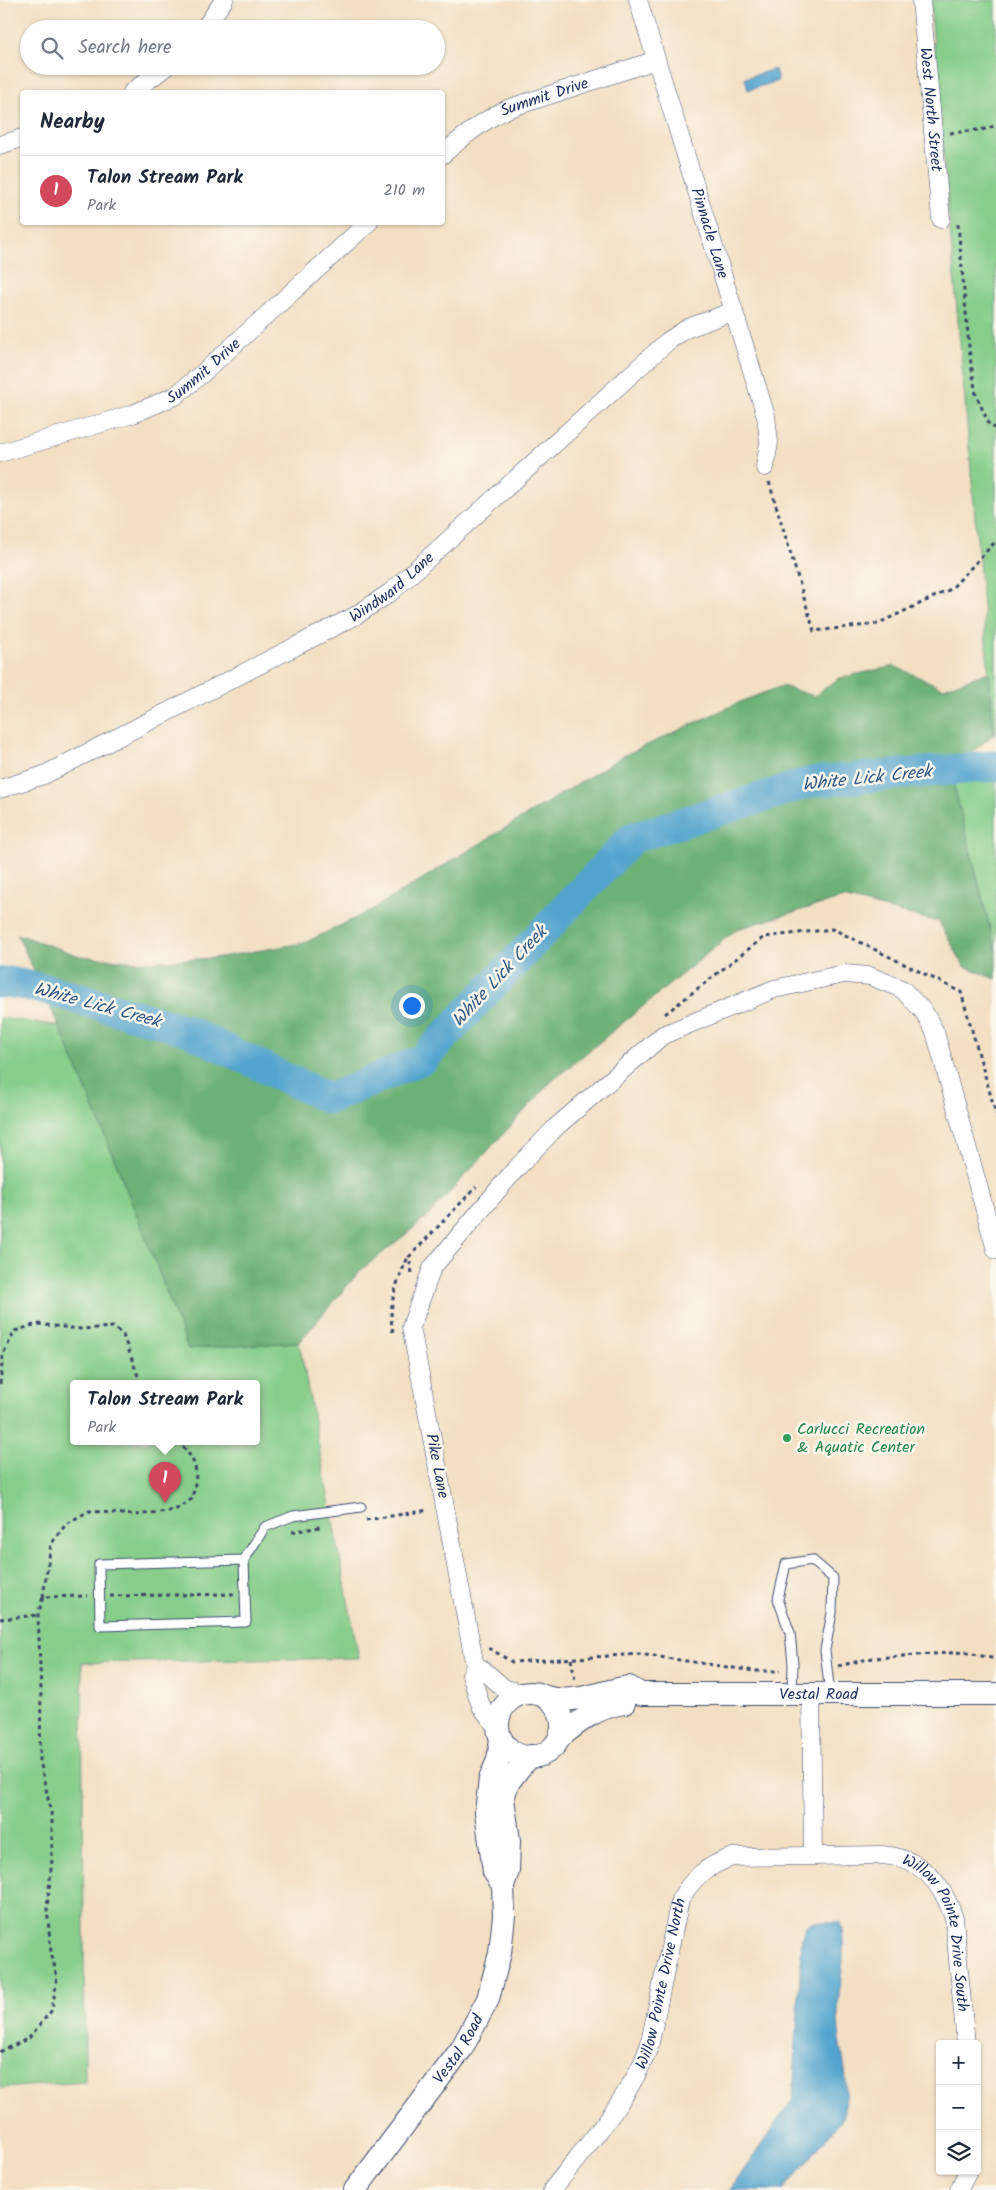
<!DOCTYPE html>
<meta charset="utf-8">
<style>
body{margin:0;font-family:Kalam,sans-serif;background:#f2f2f3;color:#1f2937}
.controls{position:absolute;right:15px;bottom:15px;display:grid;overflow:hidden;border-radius:5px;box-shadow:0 1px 4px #0004}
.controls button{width:45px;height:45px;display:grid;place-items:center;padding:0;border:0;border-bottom:1px solid #e0e1e3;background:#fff;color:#1f2937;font:25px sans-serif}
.you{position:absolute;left:411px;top:1005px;width:18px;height:18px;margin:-12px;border:4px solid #fff;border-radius:50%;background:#1a73e8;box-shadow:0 0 0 8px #1a73e833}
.badge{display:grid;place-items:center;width:32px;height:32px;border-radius:50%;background:#d1495b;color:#fff;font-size:16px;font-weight:700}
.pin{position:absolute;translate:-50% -41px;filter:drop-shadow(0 1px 2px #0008)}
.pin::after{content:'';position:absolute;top:26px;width:18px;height:15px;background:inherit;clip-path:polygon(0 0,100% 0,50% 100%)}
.popup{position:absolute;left:70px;top:1380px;width:190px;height:65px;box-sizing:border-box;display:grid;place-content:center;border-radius:5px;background:#fff;filter:drop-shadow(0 1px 4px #0005);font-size:16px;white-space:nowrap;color:#747a83}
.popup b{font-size:19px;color:#1f2937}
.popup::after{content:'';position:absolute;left:50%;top:100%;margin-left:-10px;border:10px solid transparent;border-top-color:#fff}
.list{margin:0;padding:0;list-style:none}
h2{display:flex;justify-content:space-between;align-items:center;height:65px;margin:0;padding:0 20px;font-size:21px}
h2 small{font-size:16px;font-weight:400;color:#747a83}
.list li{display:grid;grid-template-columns:32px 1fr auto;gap:15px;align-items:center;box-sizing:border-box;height:70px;padding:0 20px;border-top:1px solid #e0e1e3}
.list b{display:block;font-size:19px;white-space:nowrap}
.list p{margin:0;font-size:16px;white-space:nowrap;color:#747a83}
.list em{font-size:16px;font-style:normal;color:#747a83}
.icon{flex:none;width:28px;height:28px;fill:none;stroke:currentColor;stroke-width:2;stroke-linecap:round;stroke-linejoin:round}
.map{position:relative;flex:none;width:996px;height:2190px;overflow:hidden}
.search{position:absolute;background:#fff;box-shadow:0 1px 4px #0004;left:20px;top:20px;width:425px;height:55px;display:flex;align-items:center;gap:12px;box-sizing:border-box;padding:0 18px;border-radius:28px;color:#747a83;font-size:19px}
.panel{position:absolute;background:#fff;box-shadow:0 1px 4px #0004;left:20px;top:90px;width:425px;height:135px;border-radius:5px}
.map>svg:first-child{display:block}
.green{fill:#86ce8a;stroke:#507e74;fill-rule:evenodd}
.forest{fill:#6cb176;stroke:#44706a}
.water{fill:#53a4ce;stroke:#376a96}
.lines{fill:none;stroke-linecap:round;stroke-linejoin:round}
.river{stroke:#53a4ce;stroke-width:31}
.service-casing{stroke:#3b496d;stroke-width:11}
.minor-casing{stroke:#3b496d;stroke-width:19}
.tertiary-casing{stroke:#3b496d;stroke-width:24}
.path{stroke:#3b496d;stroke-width:3;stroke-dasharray:4 4;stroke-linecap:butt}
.service{stroke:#fff;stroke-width:9}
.minor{stroke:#fff;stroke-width:18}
.tertiary{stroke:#fff;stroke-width:22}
.leisure-dot{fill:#2e9e5b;stroke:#fbf7ec;stroke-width:2}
.labels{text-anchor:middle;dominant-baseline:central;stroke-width:5;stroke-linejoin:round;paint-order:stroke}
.street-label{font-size:16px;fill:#1b2f5e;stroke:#fbf7ec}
.leisure-label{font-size:16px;fill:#27864d;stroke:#fbf7ec;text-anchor:start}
.water-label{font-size:18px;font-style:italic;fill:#2f5885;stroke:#fbf7ec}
</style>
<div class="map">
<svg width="996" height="2190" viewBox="0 0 996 2190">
<rect width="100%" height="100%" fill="#fbf7ec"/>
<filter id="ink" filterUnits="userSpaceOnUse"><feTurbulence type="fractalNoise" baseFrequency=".02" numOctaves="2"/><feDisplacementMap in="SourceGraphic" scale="10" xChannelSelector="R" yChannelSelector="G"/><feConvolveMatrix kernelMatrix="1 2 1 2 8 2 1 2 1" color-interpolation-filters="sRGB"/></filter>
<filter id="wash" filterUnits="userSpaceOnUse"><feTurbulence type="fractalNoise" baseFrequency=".0096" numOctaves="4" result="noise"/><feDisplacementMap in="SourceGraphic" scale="20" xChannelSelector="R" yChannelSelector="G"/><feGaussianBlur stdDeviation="1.12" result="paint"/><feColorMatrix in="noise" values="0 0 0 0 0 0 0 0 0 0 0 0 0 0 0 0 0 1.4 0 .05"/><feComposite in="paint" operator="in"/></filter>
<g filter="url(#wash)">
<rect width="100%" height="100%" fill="#f3dfc2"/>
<!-- green -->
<g class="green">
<path d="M 930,0 L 996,0 L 996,733 L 994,734 Z"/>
<path d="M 996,766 L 996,952 L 950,770 Z"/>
<path d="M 0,1018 L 60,1026 L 145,1234 L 188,1349 L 299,1342 L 359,1658 L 82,1663 L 85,2082 L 0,2088 ZM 74,1384 L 256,1384 L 256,1442 L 74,1442 Z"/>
</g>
<!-- forest -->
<path class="forest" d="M 894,666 L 943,688 L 989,672 L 994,734 L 950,770 L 996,952 L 996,979 L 964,966 L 939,922 L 843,898 L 737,929 L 551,1082 L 426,1218 L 360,1271 L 299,1342 L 188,1349 C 135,1209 81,1069 17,934 L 80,956 L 139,962 L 214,958 L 304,943 L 368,912 L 623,756 L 742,701 L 782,686 L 814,696 L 839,678 Z"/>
<!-- water -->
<g class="water">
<path d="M 775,69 L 778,81 L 748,90 L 745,78 Z"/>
<path d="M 812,1922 L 840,1922 C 848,1950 839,1982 838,2011 C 837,2049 855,2083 841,2121 L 783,2190 L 730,2190 L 793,2099 L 802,1937 L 806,1926 Z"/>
</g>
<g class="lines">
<!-- river -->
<path class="river" d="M 0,983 L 9,982 L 49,990 L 186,1030 L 329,1099 L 423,1059 L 632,838 L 811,782 L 996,766"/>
</g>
</g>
<g filter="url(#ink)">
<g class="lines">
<!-- service casing -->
<g class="service-casing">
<g id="service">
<path d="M 244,1560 L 246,1622 L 100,1626 L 99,1564 L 244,1560 L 265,1527 L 293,1516 L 361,1507"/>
<path d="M 792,1693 L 793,1664 L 790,1633 L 778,1599 L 786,1564 L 812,1560 L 833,1578 L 832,1613 L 825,1650 L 830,1695"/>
</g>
</g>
<!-- minor casing -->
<g class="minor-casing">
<g id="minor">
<path id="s1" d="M 638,0 L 766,416 L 769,442 L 765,467"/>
<path id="s2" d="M 921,0 L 941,219"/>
<path d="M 204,29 L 224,0"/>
<path d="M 132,92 L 167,66"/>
<path d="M 0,145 L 22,138"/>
<path id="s3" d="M 442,155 C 464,136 484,119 510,108 L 656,60"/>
<path id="s4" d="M 0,453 L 133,414 L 175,396 L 204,372 L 369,222"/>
<path id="s5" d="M 0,789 L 44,775 L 355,616 L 391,592 L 668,341 L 688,328 L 734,311"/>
<path d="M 475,1666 L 482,1669 L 505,1689 L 525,1693"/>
<path d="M 811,1695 L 813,1855"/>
<path d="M 498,1729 L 481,1706 L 471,1675 L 475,1666 L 411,1327 L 432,1268 L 514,1171 L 556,1127 L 663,1035 L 774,989 L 844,974 L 870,976 L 902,989 L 924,1012 L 935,1032 L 996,1250"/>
<path id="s6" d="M 552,2190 C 586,2146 630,2099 649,2047 L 680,1900 C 693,1877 707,1866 732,1857 L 882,1855 C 921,1858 942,1882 954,1918 L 966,2044"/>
<path d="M 959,2190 L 968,2171"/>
</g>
</g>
<!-- tertiary casing -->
<g class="tertiary-casing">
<g id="tertiary">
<circle cx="530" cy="1725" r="32"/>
<path id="s7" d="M 546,1697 C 575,1705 601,1691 629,1687 L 641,1694 L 996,1694"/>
<path d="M 560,1737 C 580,1721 597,1707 624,1703"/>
<path d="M 501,1739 L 498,1760 L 490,1779 L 486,1812 L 494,1872 L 503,1885"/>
<path id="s8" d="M 355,2190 L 462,2048 L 488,1999 L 500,1953 L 504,1916 L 503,1885 L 508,1871 L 509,1841 L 503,1798 L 508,1783 L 520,1767 L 531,1756"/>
</g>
</g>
<!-- path -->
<g class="path">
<path d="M 950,133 L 986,129 L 996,125"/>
<path d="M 958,224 L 970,357 L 976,395 L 989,424 L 996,429"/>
<path d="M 769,482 L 814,631 L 877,624 L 951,589 L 996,541"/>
<path d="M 665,1014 L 764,937 L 833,929 L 961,992 L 996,1114"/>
<path d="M 412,1273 L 409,1257 L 476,1187"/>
<path d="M 393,1332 C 387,1306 397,1281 408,1257"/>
<path d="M 0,1384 L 3,1354 L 15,1331 L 37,1324 L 81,1329 L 113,1327 L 123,1335 L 141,1384"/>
<path d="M 366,1520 L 429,1510"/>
<path d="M 292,1532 L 320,1527"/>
<path d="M 110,1596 L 234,1594"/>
<path d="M 43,1597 L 51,1544 L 66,1524 L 89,1511 L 135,1515 L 175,1510 L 192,1499 C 198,1471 199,1464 179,1442"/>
<path d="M 0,1619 L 38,1615"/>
<path d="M 489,1648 L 512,1662 L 639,1654 L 754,1671 L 780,1671"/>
<path d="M 571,1659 L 575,1680"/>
<path d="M 838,1666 L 873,1658 L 963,1652 L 996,1659"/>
<path d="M 0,2052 L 29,2038 L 52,2010 L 57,1977 L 51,1952 L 47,1908 L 52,1860 L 52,1818 L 40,1760 L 41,1691 L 38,1615 L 43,1597 L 87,1596"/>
</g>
<!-- service -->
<use href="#service" class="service"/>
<!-- minor -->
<use href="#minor" class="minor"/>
<!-- tertiary -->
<use href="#tertiary" class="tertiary"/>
</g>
</g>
<!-- markers -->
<circle class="leisure-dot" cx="787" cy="1438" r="5"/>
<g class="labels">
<!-- street labels -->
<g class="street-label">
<text stroke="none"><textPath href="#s3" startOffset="119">Summit Drive</textPath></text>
<text stroke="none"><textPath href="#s2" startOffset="110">West North Street</textPath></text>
<text stroke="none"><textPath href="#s1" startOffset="244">Pinnacle Lane</textPath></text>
<text stroke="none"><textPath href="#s4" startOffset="222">Summit Drive</textPath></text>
<text stroke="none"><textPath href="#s5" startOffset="442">Windward Lane</textPath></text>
<text transform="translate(437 1466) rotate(79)">Pike Lane</text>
<text stroke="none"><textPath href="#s7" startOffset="276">Vestal Road</textPath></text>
<text stroke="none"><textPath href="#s6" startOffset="652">Willow Pointe Drive South</textPath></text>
<text stroke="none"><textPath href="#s6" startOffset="238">Willow Pointe Drive North</textPath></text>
<text stroke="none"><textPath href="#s8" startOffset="175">Vestal Road</textPath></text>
</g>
<!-- leisure labels -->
<g class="leisure-label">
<text x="797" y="1429">Carlucci Recreation<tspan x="797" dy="18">&amp; Aquatic Center</tspan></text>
</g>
<!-- water labels -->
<g class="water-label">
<text transform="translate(867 779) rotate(-6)">White Lick Creek</text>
<text transform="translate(500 977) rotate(-47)">White Lick Creek</text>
<text transform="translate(97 1006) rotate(15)">White Lick Creek</text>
</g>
</g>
</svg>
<div class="controls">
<button>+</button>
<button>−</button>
<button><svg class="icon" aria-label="layers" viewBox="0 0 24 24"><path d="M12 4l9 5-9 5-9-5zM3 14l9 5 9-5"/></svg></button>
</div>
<div class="you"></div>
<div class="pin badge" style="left:165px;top:1503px">1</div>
<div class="popup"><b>Talon Stream Park</b>Park</div>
<div class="search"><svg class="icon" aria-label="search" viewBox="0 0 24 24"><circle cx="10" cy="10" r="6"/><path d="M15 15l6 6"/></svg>Search here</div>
<section class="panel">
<h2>Nearby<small></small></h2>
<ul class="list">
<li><span class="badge">1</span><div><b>Talon Stream Park</b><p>Park</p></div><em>210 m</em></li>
</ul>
</section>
</div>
